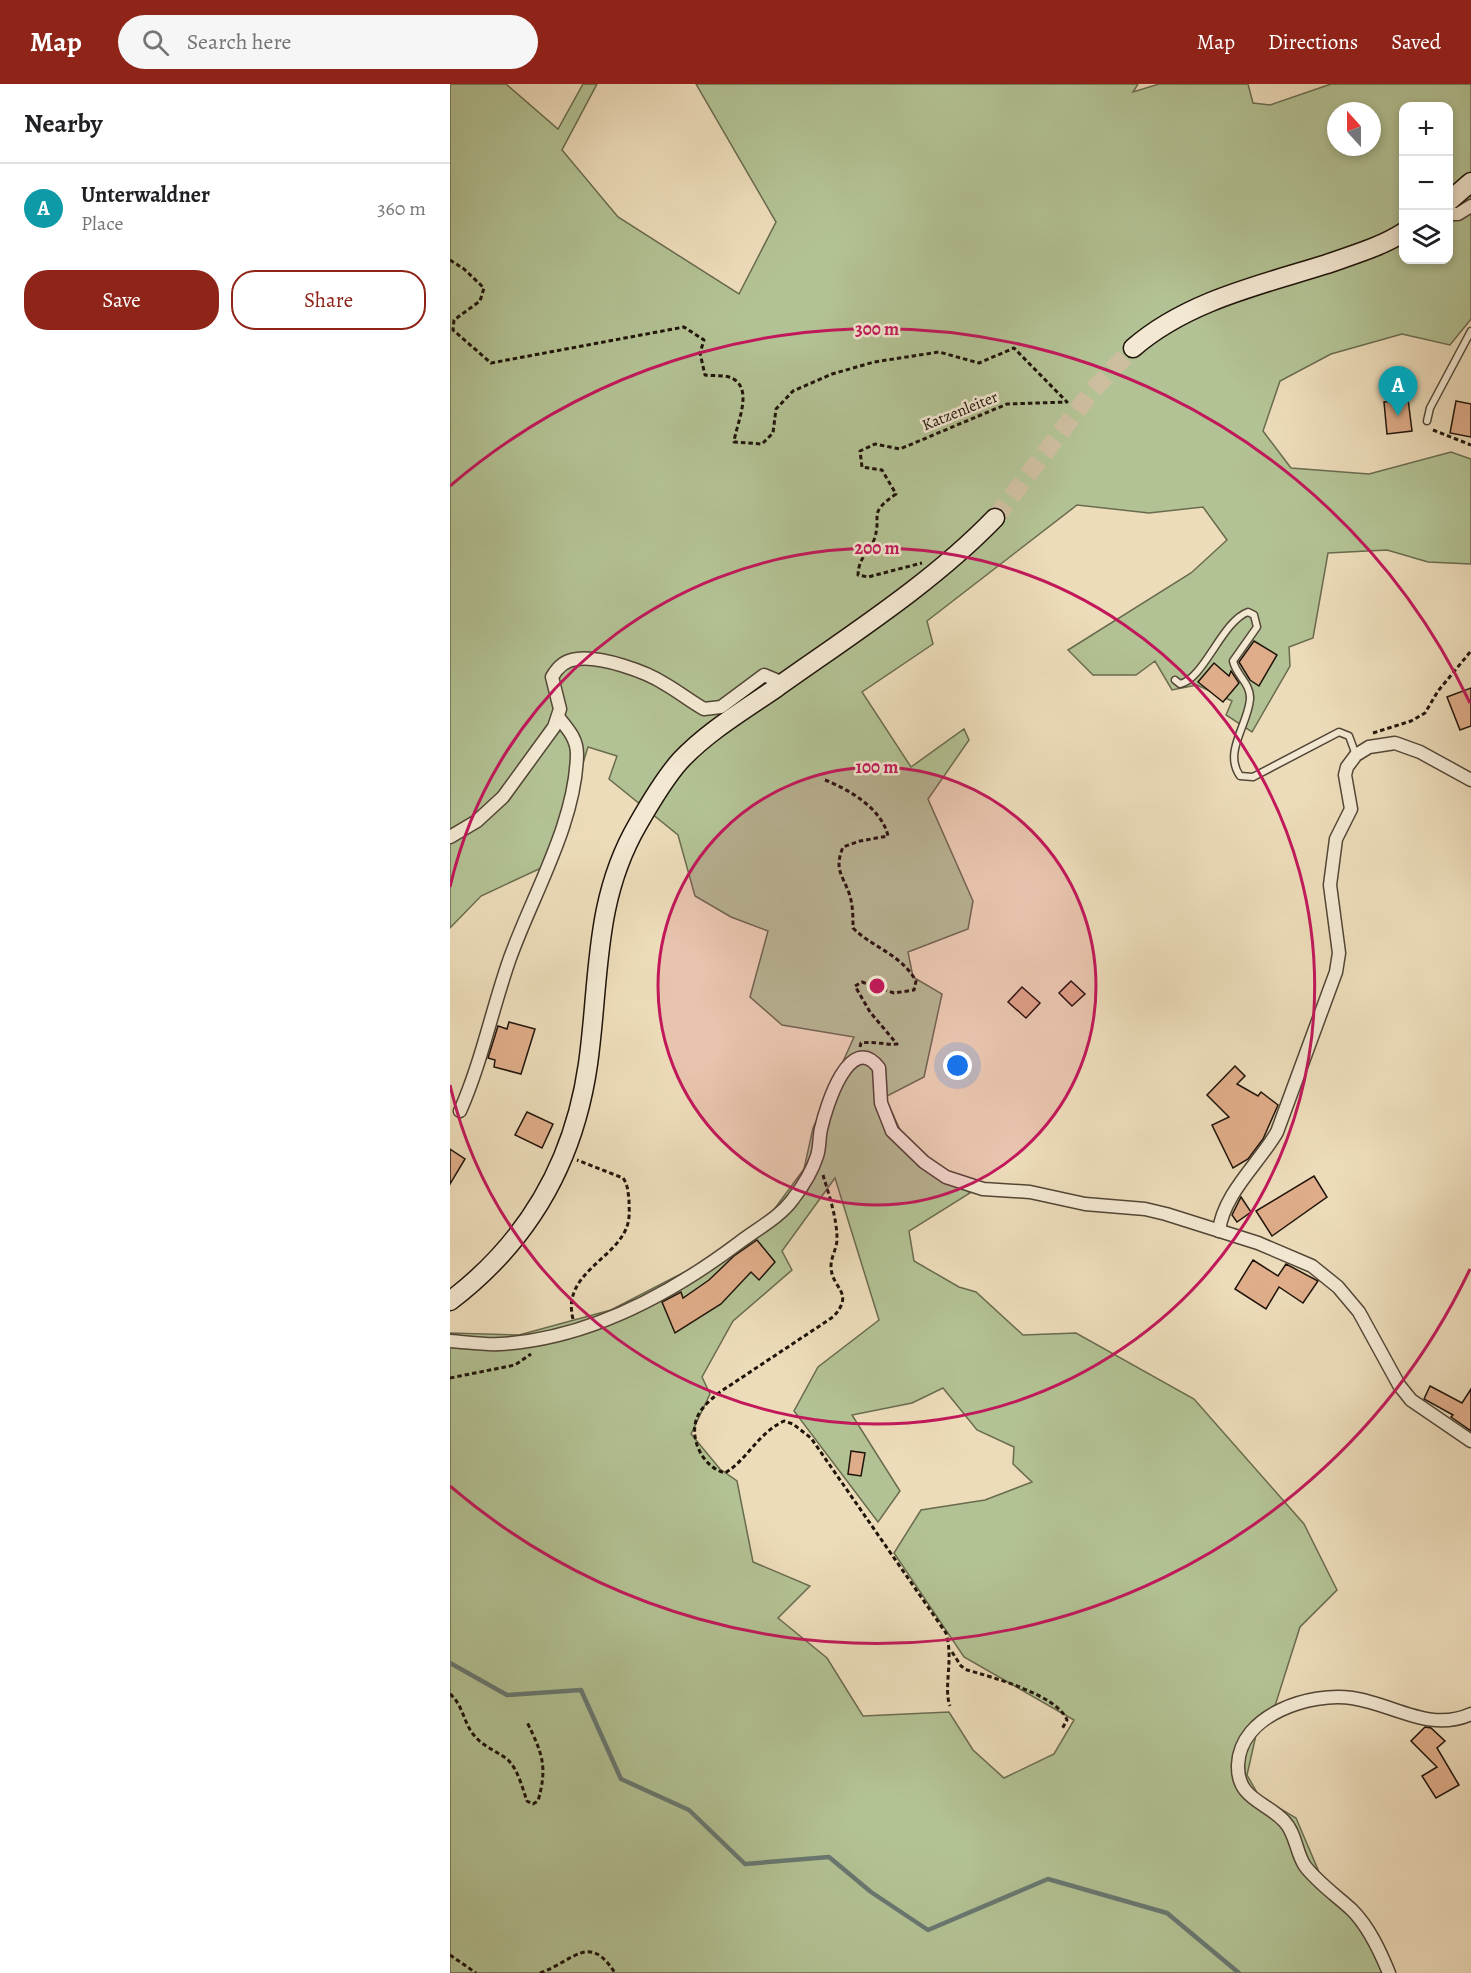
<!DOCTYPE html>
<meta charset="utf-8">
<style>
body{margin:0;font-family:Alegreya,serif;background:#f6f6f6;color:#202124}
.controls{position:absolute;right:18px;top:18px;display:grid;overflow:hidden;border-radius:12px;box-shadow:0 3px 9px #0003}
.controls button{width:54px;height:54px;display:grid;place-items:center;padding:0;border:0;border-bottom:2px solid #e0e0e0;background:#fff;color:#202124;font:30px sans-serif}
.compass{position:absolute;left:877px;top:18px;width:54px;height:54px;border-radius:50%;background:#fff;box-shadow:0 3px 9px #0003;rotate:339deg}
.you{position:absolute;left:508px;top:982px;width:21px;height:21px;margin:-15px;border:4px solid #fff;border-radius:50%;background:#1a73e8;box-shadow:0 0 0 9px #1a73e833}
.badge{display:grid;place-items:center;width:39px;height:39px;border-radius:50%;background:#8f2418;color:#fff;font-size:20px;font-weight:700}
.pin{position:absolute;translate:-50% -50px;filter:drop-shadow(0 2px 3px #0008)}
.pin::after{content:'';position:absolute;top:32px;width:21px;height:18px;background:inherit;clip-path:polygon(0 0,100% 0,50% 100%)}
.list{margin:0;padding:0;list-style:none}
h2{display:flex;justify-content:space-between;align-items:center;height:78px;margin:0;padding:0 24px;font-size:26px}
h2 small{font-size:20px;font-weight:400;color:#757577}
.list li{display:grid;grid-template-columns:39px 1fr auto;gap:18px;align-items:center;box-sizing:border-box;height:90px;padding:0 24px;border-top:2px solid #e0e0e0}
.list b{display:block;font-size:22px;white-space:nowrap}
.list p{margin:0;font-size:20px;white-space:nowrap;color:#757577}
.list em{font-size:20px;font-style:normal;color:#757577}
.actions{display:flex;gap:12px;padding:18px 24px}
.actions a{flex:1;padding:14px 0;border:2px solid #8f2418;border-radius:24px;text-align:center;font-size:21px;color:#8f2418}
.actions .main{background:#8f2418;color:#fff}
.icon{flex:none;width:33px;height:33px;fill:none;stroke:currentColor;stroke-width:2;stroke-linecap:round;stroke-linejoin:round}
.map{position:relative;flex:none;width:1021px;height:1889px;overflow:hidden}
header{display:flex;align-items:center;gap:36px;box-sizing:border-box;height:84px;padding:0 30px;background:#8f2418;color:#fff}
header strong{font-size:28px}
nav{display:flex;gap:33px;margin-inline-start:auto;font-size:21px}
.search{width:420px;height:54px;background:#f6f6f6;display:flex;align-items:center;gap:15px;box-sizing:border-box;padding:0 21px;border-radius:33px;color:#757577;font-size:22px}
main{display:flex}
aside{flex:1;background:#fff}
.map>svg:first-child{display:block}
.green{fill:#b3c294;stroke:#696b4f;stroke-width:1.5;fill-rule:evenodd}
.lines{fill:none;stroke-linecap:round;stroke-linejoin:round}
.stream{stroke:#697871;stroke-width:4.5}
.building{fill:#dfad89;stroke:#1f140a;stroke-width:1.5}
.secondary-tunnel{stroke:#cebea0;stroke-width:18;stroke-dasharray:18 9;stroke-linecap:butt}
.service-casing{stroke:#524636;stroke-width:9}
.minor-casing{stroke:#524636;stroke-width:15}
.secondary-casing{stroke:#1f140a;stroke-width:21}
.path{stroke:#1f140a;stroke-width:3;stroke-dasharray:4.5 3;stroke-linecap:butt}
.service{stroke:#f3e8d2;stroke-width:6}
.minor{stroke:#f3e8d2;stroke-width:12}
.secondary{stroke:#f3e8d2;stroke-width:18}
.ring{fill:none;stroke:#c2185b;stroke-width:3}
.labels{text-anchor:middle;dominant-baseline:central;stroke-width:5;stroke-linejoin:round;paint-order:stroke}
.street-label{font-size:16px;fill:#1f140a;stroke:#f3e8d2}
.centre{fill:#c2185b;stroke:#f3e8d2;stroke-width:3}
.ring-label{font-size:18px;text-anchor:middle;font-weight:bold;fill:#c2185b;stroke:#f3e8d2;stroke-width:5;stroke-linejoin:round;paint-order:stroke}
</style>
<header>
<strong>Map</strong>
<div class="search"><svg class="icon" aria-label="search" viewBox="0 0 24 24"><circle cx="10" cy="10" r="6"/><path d="M15 15l6 6"/></svg>Search here</div>
<nav><a>Map</a><a>Directions</a><a>Saved</a></nav>
</header>
<main>
<aside>
<h2>Nearby<small></small></h2>
<ul class="list">
<li><span class="badge" style="background:#0f9aa8">A</span><div><b>Unterwaldner</b><p>Place</p></div><em>360 m</em></li>
</ul>
<div class="actions"><a class="main">Save</a><a>Share</a></div>
</aside>
<div class="map">
<svg width="1021" height="1889" viewBox="0 0 1021 1889">
<rect width="100%" height="100%" fill="#eddcba"/>
<filter id="stains"><feTurbulence type="fractalNoise" baseFrequency=".00333" numOctaves="4"/><feColorMatrix values="0 0 0 0 .2 0 0 0 0 .09 0 0 0 0 .02 0 0 0 .5 -.17"/></filter>
<radialGradient id="worn" r=".72"><stop offset=".6" stop-color="#630" stop-opacity="0"/><stop offset="1" stop-color="#630" stop-opacity=".3"/></radialGradient>
<!-- green -->
<path class="green" d="M 0,0 L 56,0 L 108,45 L 133,0 L 147,0 L 112,66 L 168,133 L 289,210 L 326,138 L 246,0 L 688,0 L 683,8 L 709,0 L 798,0 L 803,19 L 820,21 L 881,0 L 1021,0 L 1021,235 L 1000,261 L 952,250 L 881,270 L 830,297 L 813,347 L 841,384 L 919,390 L 1001,368 L 1021,375 L 1021,480 L 978,478 L 937,466 L 878,469 L 863,554 L 839,563 L 840,582 L 802,648 L 776,631 L 782,617 L 747,601 L 722,606 L 705,577 L 686,591 L 643,591 L 618,566 L 741,489 L 777,456 L 753,423 L 699,429 L 627,421 L 477,537 L 483,560 L 412,608 L 461,683 L 514,645 L 519,656 L 478,715 L 523,817 L 518,845 L 458,868 L 463,893 L 492,910 L 474,993 L 435,1013 L 452,1050 L 492,1088 L 520,1109 L 459,1147 L 464,1177 L 509,1203 L 526,1208 L 573,1251 L 626,1249 L 744,1315 L 854,1440 L 887,1506 L 850,1543 L 824,1625 L 806,1651 L 797,1691 L 809,1712 L 846,1734 L 869,1788 L 910,1828 L 943,1889 L 0,1889 L 0,1249 L 69,1251 L 161,1226 L 248,1181 L 320,1131 L 354,1085 L 363,1044 L 404,953 L 332,941 L 300,913 L 318,847 L 281,833 L 245,812 L 228,751 L 159,695 L 167,672 L 138,663 L 102,779 L 31,812 L 0,844 ZM 954,22 L 998,22 L 998,176 L 954,176 ZM 886,27 L 922,27 L 922,63 L 886,63 ZM 385,1094 L 429,1236 L 368,1283 L 344,1327 L 428,1438 L 450,1407 L 402,1331 L 462,1319 L 493,1304 L 527,1346 L 564,1363 L 563,1380 L 582,1398 L 535,1416 L 471,1426 L 444,1469 L 514,1573 L 624,1636 L 604,1670 L 554,1694 L 523,1666 L 499,1628 L 413,1632 L 377,1574 L 328,1534 L 360,1502 L 303,1478 L 287,1397 L 270,1385 L 241,1350 L 260,1310 L 252,1293 L 283,1237 L 342,1186 L 332,1167 Z"/>
<g class="lines">
<!-- stream -->
<path class="stream" d="M 0,1579 L 57,1611 L 131,1606 L 171,1695 L 239,1726 L 295,1780 L 379,1773 L 421,1808 L 478,1846 L 598,1795 L 717,1829 L 789,1889"/>
</g>
<!-- building -->
<g class="building">
<path d="M 958,315 L 962,347 L 937,350 L 934,318 Z"/>
<path d="M 1006,317 L 1021,320 L 1021,353 L 1000,349 Z"/>
<path d="M 804,557 L 827,571 L 809,602 L 800,596 L 789,578 Z"/>
<path d="M 764,579 L 779,592 L 781,587 L 789,599 L 773,618 L 748,598 Z"/>
<path d="M 1021,604 L 1021,642 L 1010,646 L 997,613 Z"/>
<path d="M 621,897 L 635,910 L 622,922 L 609,909 Z"/>
<path d="M 572,903 L 590,919 L 576,934 L 558,918 Z"/>
<path d="M 59,938 L 85,945 L 71,990 L 44,983 L 45,976 L 38,974 L 48,942 L 57,945 Z"/>
<path d="M 785,982 L 795,992 L 787,1000 L 808,1012 L 811,1008 L 828,1021 L 813,1055 L 798,1075 L 783,1084 L 762,1041 L 779,1033 L 757,1011 Z"/>
<path d="M 77,1028 L 103,1040 L 92,1064 L 65,1051 Z"/>
<path d="M 0,1065 L 15,1075 L 0,1100 Z"/>
<path d="M 864,1092 L 877,1113 L 822,1152 L 806,1127 Z"/>
<path d="M 791,1113 L 801,1128 L 787,1138 L 782,1131 Z"/>
<path d="M 307,1156 L 325,1178 L 309,1196 L 301,1188 L 271,1220 L 225,1249 L 212,1218 L 231,1208 L 233,1214 L 259,1196 L 284,1172 Z"/>
<path d="M 803,1176 L 828,1192 L 836,1180 L 868,1197 L 853,1219 L 829,1203 L 816,1225 L 785,1205 Z"/>
<path d="M 980,1302 L 1012,1319 L 1021,1305 L 1021,1347 L 1001,1333 L 1003,1331 L 974,1315 Z"/>
<path d="M 401,1367 L 415,1369 L 411,1392 L 398,1390 Z"/>
<path d="M 975,1643 L 981,1644 L 995,1657 L 987,1664 L 1009,1701 L 986,1714 L 972,1692 L 987,1683 L 961,1657 Z"/>
</g>
<g class="lines">
<!-- secondary-tunnel -->
<path class="secondary-tunnel" d="M 545,434 L 642,307 L 683,264"/>
<!-- service casing -->
<g class="service-casing">
<g id="service">
<path d="M 977,337 L 980,324 L 1021,247"/>
<path d="M 725,596 L 730,600 C 754,595 772,537 798,528 L 804,531 L 807,543 L 783,577 C 786,591 801,600 800,615 C 798,641 773,668 790,692 L 803,693 L 889,648 L 899,652 L 906,671"/>
</g>
</g>
<!-- minor casing -->
<g class="minor-casing">
<g id="minor">
<path d="M 998,130 L 1008,130 L 1021,122"/>
<path d="M 0,753 L 27,737 L 53,713 L 104,643 L 110,625 L 102,593 C 107,584 115,576 127,575 C 151,572 195,587 215,600 C 229,608 240,617 254,625 L 271,623 L 314,591 L 333,599"/>
<path d="M 10,1027 C 32,977 42,925 60,874 C 83,810 126,738 127,670 C 127,655 118,645 109,634"/>
<path d="M 769,1147 C 773,1110 810,1078 827,1048 L 886,888 L 889,869 L 880,801 L 886,755 L 901,725 L 895,691 L 897,683 L 906,671 L 919,663 L 945,659 L 970,668 L 1021,696"/>
<path d="M 0,1257 C 16,1258 34,1261 50,1260 C 138,1255 221,1210 290,1158 C 307,1145 330,1133 343,1115 C 353,1102 362,1088 367,1072 C 370,1063 369,1053 371,1045 C 376,1022 400,946 429,984 L 431,1019 L 442,1047 L 474,1078 L 496,1093 L 533,1105 L 580,1108 L 635,1120 L 695,1125 L 716,1130 L 808,1159 L 862,1182 L 888,1203 L 909,1228 L 949,1301 L 961,1316 L 1021,1357"/>
<path d="M 939,1889 C 930,1867 919,1843 902,1826 C 887,1812 868,1799 855,1782 C 846,1769 846,1749 834,1737 C 815,1717 787,1715 788,1681 C 790,1630 861,1608 902,1614 C 944,1620 979,1649 1021,1630"/>
</g>
</g>
<!-- secondary casing -->
<g class="secondary-casing">
<g id="secondary">
<path d="M 998,118 L 1021,98"/>
<path d="M 683,264 C 737,217 810,201 877,180 C 902,171 931,163 954,148"/>
<path d="M 0,1217 C 79,1157 124,1078 138,980 C 150,895 143,817 188,740 C 200,719 214,695 230,677 C 257,648 294,626 326,604 C 402,550 481,500 545,434"/>
</g>
</g>
<!-- path -->
<g class="path">
<path d="M 0,176 L 14,185 L 34,204 L 30,217 L 4,236 L 3,246 L 41,279 L 234,243 L 254,256 L 250,269 L 255,291 C 263,292 272,291 279,293 C 306,302 286,340 284,358 L 312,360 L 323,349 L 326,325 L 343,307 L 382,290 L 424,278 L 489,268 L 529,279 L 564,264 L 617,318 L 557,320 L 450,365 L 425,360 L 410,367 L 412,383 L 432,386 L 446,410 C 416,431 433,430 424,456 C 418,471 409,472 408,491 L 418,493 L 472,479"/>
<path d="M 983,346 L 1021,361"/>
<path d="M 923,649 L 961,637 L 975,629 L 988,607 L 1021,567"/>
<path d="M 375,696 C 400,706 432,725 438,752 L 410,757 L 393,763 C 384,785 392,790 399,809 C 403,820 403,833 403,844 C 423,864 451,870 466,897 L 464,906 L 444,909 L 412,898 L 405,902 L 420,928 L 447,960 C 434,961 424,957 411,959 L 410,963"/>
<path d="M 373,1091 C 379,1111 387,1134 387,1155 C 387,1164 381,1173 381,1182 C 381,1205 406,1208 383,1233 L 270,1308 C 263,1314 255,1320 250,1328 C 236,1349 251,1383 275,1389 C 298,1375 308,1349 334,1337 L 343,1340 L 361,1354 L 496,1549 C 504,1576 493,1603 500,1622"/>
<path d="M 123,1235 C 111,1188 169,1175 178,1139 C 180,1131 179,1123 179,1116 C 178,1108 178,1101 173,1094 L 127,1076"/>
<path d="M 0,1294 L 65,1281 L 81,1270"/>
<path d="M 502,1568 L 511,1582 L 517,1586 C 542,1593 607,1611 617,1636 L 612,1645"/>
<path d="M 0,1610 C 13,1621 13,1637 23,1650 C 33,1663 45,1666 57,1675 C 68,1685 72,1703 77,1717 L 83,1720 L 88,1717 C 98,1682 92,1669 77,1638"/>
<path d="M 0,1871 L 26,1889"/>
<path d="M 90,1889 C 124,1877 139,1848 165,1889"/>
</g>
<!-- service -->
<use href="#service" class="service"/>
<!-- minor -->
<use href="#minor" class="minor"/>
<!-- secondary -->
<use href="#secondary" class="secondary"/>
</g>
<!-- distance rings -->
<circle cx="427" cy="902" r="219" fill="#c2185b" fill-opacity=".12"/>
<g class="ring">
<circle cx="427" cy="902" r="219"/>
<path d="M0 803A438 438 0 1 1 0 1001"/>
<path d="M1020 1185A657 657 0 0 1 0 1402M0 402A657 657 0 0 1 1020 619"/>
</g>
<g class="labels">
<!-- street labels -->
<g class="street-label">
<text transform="translate(510 327) rotate(-22)">Katzenleiter</text>
</g>
</g>
<circle cx="427" cy="902" r="9" class="centre"/>
<g class="ring-label">
<text x="427" y="251">300 m</text>
<text x="427" y="470">200 m</text>
<text x="427" y="689">100 m</text>
</g>
<rect width="100%" height="100%" filter="url(#stains)"/>
<rect width="100%" height="100%" fill="url(#worn)"/>
</svg>
<div class="controls">
<button>+</button>
<button>−</button>
<button><svg class="icon" aria-label="layers" viewBox="0 0 24 24"><path d="M12 4l9 5-9 5-9-5zM3 14l9 5 9-5"/></svg></button>
</div>
<svg class="compass" viewBox="-18 -18 36 36"><path d="M0-13l5 13h-10z" fill="#e53935"/><path d="M0 13l5-13h-10z" fill="#757577"/></svg>
<div class="you"></div>
<div class="pin badge" style="left:948px;top:332px;background:#0f9aa8">A</div>
</div>
</main>
